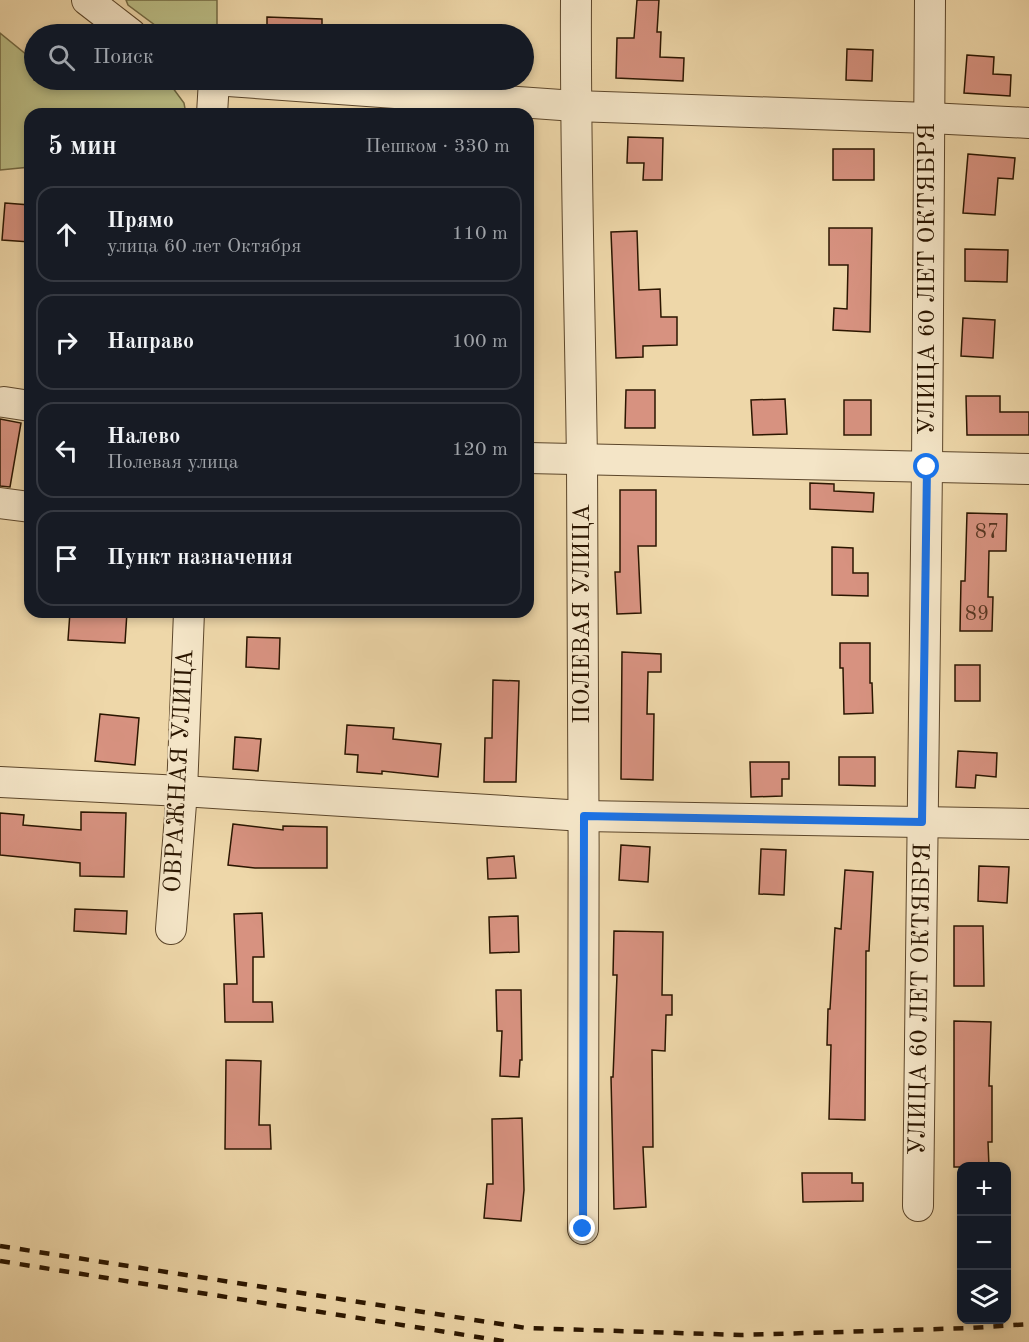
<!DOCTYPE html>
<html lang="ru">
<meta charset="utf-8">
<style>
body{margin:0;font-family:"Old Standard TT",serif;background:#20242c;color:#f1f3f6}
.controls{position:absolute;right:18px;bottom:18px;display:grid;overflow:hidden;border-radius:12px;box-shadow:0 3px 9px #0003}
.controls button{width:54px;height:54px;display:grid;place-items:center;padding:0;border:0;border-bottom:2px solid #363941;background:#171b24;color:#f1f3f6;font:30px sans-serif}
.stop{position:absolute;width:18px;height:18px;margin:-14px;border:4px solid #1a73e8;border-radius:50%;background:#fff}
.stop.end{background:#1a73e8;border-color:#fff;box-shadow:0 2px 6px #0008}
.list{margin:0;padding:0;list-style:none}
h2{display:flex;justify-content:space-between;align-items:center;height:78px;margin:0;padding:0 24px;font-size:26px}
h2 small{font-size:20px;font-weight:400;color:#9ea1a6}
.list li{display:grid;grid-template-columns:39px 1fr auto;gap:18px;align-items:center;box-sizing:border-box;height:96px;margin:0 12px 12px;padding:0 12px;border:2px solid #363941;border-radius:18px}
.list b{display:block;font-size:22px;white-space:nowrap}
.list p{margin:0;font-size:20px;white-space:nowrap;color:#9ea1a6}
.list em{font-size:20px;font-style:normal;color:#9ea1a6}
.icon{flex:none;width:33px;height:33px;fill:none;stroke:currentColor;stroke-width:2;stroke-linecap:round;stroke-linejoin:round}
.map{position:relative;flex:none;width:1029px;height:1342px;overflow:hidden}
.search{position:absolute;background:#171b24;box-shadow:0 3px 9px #0003;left:24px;top:24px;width:510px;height:66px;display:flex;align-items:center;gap:15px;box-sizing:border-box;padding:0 21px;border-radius:33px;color:#9ea1a6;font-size:22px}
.panel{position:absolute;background:#171b24;box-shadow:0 3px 9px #0003;left:24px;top:108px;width:510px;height:510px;border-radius:18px}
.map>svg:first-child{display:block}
.green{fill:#bbbe86;stroke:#736a43;stroke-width:1.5}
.building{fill:#d79280;stroke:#2b1600;stroke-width:1.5}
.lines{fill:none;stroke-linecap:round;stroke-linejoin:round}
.minor-casing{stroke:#5c462a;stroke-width:32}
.minor{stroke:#f4e5c7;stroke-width:30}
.rail{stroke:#2b1600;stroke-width:4.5;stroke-dasharray:10 10;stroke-linecap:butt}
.route{stroke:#1a73e8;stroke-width:8}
.labels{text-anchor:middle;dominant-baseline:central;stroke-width:4.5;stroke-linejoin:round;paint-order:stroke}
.number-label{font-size:21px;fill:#563520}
.street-label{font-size:24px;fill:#2b1600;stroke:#f4e5c7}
</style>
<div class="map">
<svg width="1029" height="1342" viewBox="0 0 1029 1342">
<rect width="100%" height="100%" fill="#eed7a9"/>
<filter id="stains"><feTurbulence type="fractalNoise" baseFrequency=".00333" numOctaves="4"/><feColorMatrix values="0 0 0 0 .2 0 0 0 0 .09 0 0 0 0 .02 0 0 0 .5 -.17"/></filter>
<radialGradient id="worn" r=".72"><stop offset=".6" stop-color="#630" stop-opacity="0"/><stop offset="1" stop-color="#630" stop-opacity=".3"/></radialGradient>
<!-- green -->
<g class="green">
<path d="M 126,0 L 217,0 L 217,26 L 205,34 L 167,34 L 128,5 Z"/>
<path d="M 0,33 L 27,55 L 34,56 L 34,80 L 167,80 L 184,103 L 186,114 L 30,114 L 30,167 L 0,170 Z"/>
</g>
<!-- building -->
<g class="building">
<path d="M 637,0 L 659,0 L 657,32 L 661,32 L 660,57 L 684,58 L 683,81 L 616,78 L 617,38 L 634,38 Z"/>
<path d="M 267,17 L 322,19 L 322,34 L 267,34 Z"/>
<path d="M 847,49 L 873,50 L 872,81 L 846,80 Z"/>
<path d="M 967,55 L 994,57 L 993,74 L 1011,75 L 1010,96 L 964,93 Z"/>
<path d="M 628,137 L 663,138 L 662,180 L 643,180 L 644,163 L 627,163 Z"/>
<rect x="833" y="149" width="41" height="31"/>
<path d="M 968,154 L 1015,158 L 1013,179 L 998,178 L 995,215 L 963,213 Z"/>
<path d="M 5,203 L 30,205 L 30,242 L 2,240 Z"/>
<path d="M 829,228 L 872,228 L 870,332 L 833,330 L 834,308 L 847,309 L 848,265 L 829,265 Z"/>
<path d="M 637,231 L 639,290 L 660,289 L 661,317 L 677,317 L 677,345 L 643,346 L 643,357 L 616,358 L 611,232 Z"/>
<path d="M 965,249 L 1008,250 L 1007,282 L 965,281 Z"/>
<path d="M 963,318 L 995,320 L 993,358 L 961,356 Z"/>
<path d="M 626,390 L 655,390 L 655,428 L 625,428 Z"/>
<path d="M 966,396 L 1000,396 L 1000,412 L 1029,412 L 1029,435 L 967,435 Z"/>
<path d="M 785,399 L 787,434 L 753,435 L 751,400 Z"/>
<rect x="844" y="400" width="27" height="35"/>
<path d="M 0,419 L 21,423 L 10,487 L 0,486 Z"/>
<path d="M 810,483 L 834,484 L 834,491 L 874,493 L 873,512 L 810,509 Z"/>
<path d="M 620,490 L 656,490 L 656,546 L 638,546 L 641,613 L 617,614 L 615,572 L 620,572 Z"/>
<path d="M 967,513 L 1007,514 L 1006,551 L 989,551 L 988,597 L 993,597 L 992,631 L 960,631 L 961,581 L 965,581 Z"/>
<path d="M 832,547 L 853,548 L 853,573 L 868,573 L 868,596 L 832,595 Z"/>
<path d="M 70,612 L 127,612 L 125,643 L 68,640 Z"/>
<path d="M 247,637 L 280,638 L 279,669 L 246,667 Z"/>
<path d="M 840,643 L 870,643 L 870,683 L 872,683 L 873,713 L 844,714 L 843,668 L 840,668 Z"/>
<path d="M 622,652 L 661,654 L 661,672 L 648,672 L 647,714 L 654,714 L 653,780 L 621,779 Z"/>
<rect x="955" y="665" width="25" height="36"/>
<path d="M 493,680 L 519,681 L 516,782 L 484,782 L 485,738 L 492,738 Z"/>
<path d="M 100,714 L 139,718 L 135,765 L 95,761 Z"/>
<path d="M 347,725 L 394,728 L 393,739 L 441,744 L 438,777 L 382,771 L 382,774 L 357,772 L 358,755 L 345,754 Z"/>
<path d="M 235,737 L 261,739 L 258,771 L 233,769 Z"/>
<path d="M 958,751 L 997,753 L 996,777 L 976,775 L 975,788 L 956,787 Z"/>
<path d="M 839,757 L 875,757 L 875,786 L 839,785 Z"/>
<path d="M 750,762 L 789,762 L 789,779 L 782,779 L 782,796 L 751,797 Z"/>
<path d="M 81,812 L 126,813 L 124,877 L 80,876 L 80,863 L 0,855 L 0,813 L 24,815 L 23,825 L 81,830 Z"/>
<path d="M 233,824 L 283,830 L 283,826 L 327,827 L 327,868 L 255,868 L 228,865 Z"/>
<path d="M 621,845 L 650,847 L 648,882 L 619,880 Z"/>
<path d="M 761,849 L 786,850 L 784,895 L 759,894 Z"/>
<path d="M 514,856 L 516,878 L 488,879 L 487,858 Z"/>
<path d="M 979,866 L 1009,867 L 1007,903 L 978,901 Z"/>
<path d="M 845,870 L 873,872 L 869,951 L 866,951 L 865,1120 L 829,1119 L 831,1045 L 827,1045 L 828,1009 L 830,1009 L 835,928 L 841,929 Z"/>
<path d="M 75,909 L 127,911 L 126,934 L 74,931 Z"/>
<path d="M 262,913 L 264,957 L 253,957 L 253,1002 L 272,1002 L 273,1022 L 225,1022 L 224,984 L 237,984 L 234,914 Z"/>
<path d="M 518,916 L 519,952 L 490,953 L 489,917 Z"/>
<path d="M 954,926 L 983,926 L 984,986 L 954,986 Z"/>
<path d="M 614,931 L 663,932 L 662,995 L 672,995 L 672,1015 L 666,1015 L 665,1051 L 652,1050 L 653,1147 L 643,1147 L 646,1207 L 614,1209 L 611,1077 L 613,1077 L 617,975 L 613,975 Z"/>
<path d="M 496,990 L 521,990 L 522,1060 L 520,1060 L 519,1077 L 500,1076 L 502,1031 L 497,1031 Z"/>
<path d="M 954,1021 L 991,1022 L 989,1086 L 992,1086 L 992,1142 L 988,1142 L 989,1167 L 954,1167 Z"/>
<path d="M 226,1060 L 261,1061 L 259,1125 L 270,1125 L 271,1149 L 225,1149 Z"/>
<path d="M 522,1118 L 524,1190 L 521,1221 L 484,1218 L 487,1184 L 493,1184 L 492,1119 Z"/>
<path d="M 802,1173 L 852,1173 L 852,1183 L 863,1183 L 863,1201 L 803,1202 Z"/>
</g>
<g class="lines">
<!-- minor casing -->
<g class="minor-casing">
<g id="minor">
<path d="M 87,0 L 131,34"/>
<path d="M 576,0 C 575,154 580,309 582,463 C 584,718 584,974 583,1229"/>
<path d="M 214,80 L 575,106 L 929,118 L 1029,123"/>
<path d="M 212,114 L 214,80"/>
<path d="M 4,402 L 30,406"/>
<path d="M 528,458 L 1029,469"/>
<path d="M 0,503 L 30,507"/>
<path d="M 0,782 L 182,791 L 584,816 L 1029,824"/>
<path d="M 171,929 L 182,791 L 189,612"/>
<path d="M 918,1206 L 927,467 L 930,0"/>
</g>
</g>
<!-- minor -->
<use href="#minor" class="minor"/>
<!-- rail -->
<g class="rail">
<path d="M 0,1246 L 526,1328 L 741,1335 L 971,1328 L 1029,1324"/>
<path d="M 0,1261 L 509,1342"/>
</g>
</g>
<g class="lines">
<!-- route -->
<path class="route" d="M 583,1229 L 584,816 L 922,822 L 927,467"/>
</g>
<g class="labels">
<!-- number labels -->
<g class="number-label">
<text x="987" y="532">87</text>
<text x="977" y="614">89</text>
</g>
<!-- street labels -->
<g class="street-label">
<text transform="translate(928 279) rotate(-90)">УЛИЦА 60 ЛЕТ ОКТЯБРЯ</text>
<text transform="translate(583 614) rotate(-90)">ПОЛЕВАЯ УЛИЦА</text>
<text transform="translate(180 771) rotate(-87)">ОВРАЖНАЯ УЛИЦА</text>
<text transform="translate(921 999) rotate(-89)">УЛИЦА 60 ЛЕТ ОКТЯБРЯ</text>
</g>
</g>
<rect width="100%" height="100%" filter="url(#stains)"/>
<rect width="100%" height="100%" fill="url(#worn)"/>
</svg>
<div class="controls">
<button>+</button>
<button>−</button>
<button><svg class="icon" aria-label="layers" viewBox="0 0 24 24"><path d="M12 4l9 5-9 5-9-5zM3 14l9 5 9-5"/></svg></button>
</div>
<div class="stop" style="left:927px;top:467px"></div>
<div class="stop end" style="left:583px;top:1229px"></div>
<div class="search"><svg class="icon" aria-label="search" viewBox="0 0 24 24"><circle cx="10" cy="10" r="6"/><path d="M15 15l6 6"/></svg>Поиск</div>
<section class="panel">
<h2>5 мин<small>Пешком · 330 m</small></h2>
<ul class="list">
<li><svg class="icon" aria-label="ahead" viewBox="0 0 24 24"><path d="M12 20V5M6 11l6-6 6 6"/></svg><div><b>Прямо</b><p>улица 60 лет Октября</p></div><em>110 m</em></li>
<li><svg class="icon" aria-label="right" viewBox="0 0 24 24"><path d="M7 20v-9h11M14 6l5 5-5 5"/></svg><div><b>Направо</b></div><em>100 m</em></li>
<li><svg class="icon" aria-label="left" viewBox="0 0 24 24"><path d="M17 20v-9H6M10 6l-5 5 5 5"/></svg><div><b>Налево</b><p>Полевая улица</p></div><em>120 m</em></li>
<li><svg class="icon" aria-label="arrive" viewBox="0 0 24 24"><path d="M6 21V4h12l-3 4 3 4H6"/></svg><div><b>Пункт назначения</b></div></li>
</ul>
</section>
</div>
